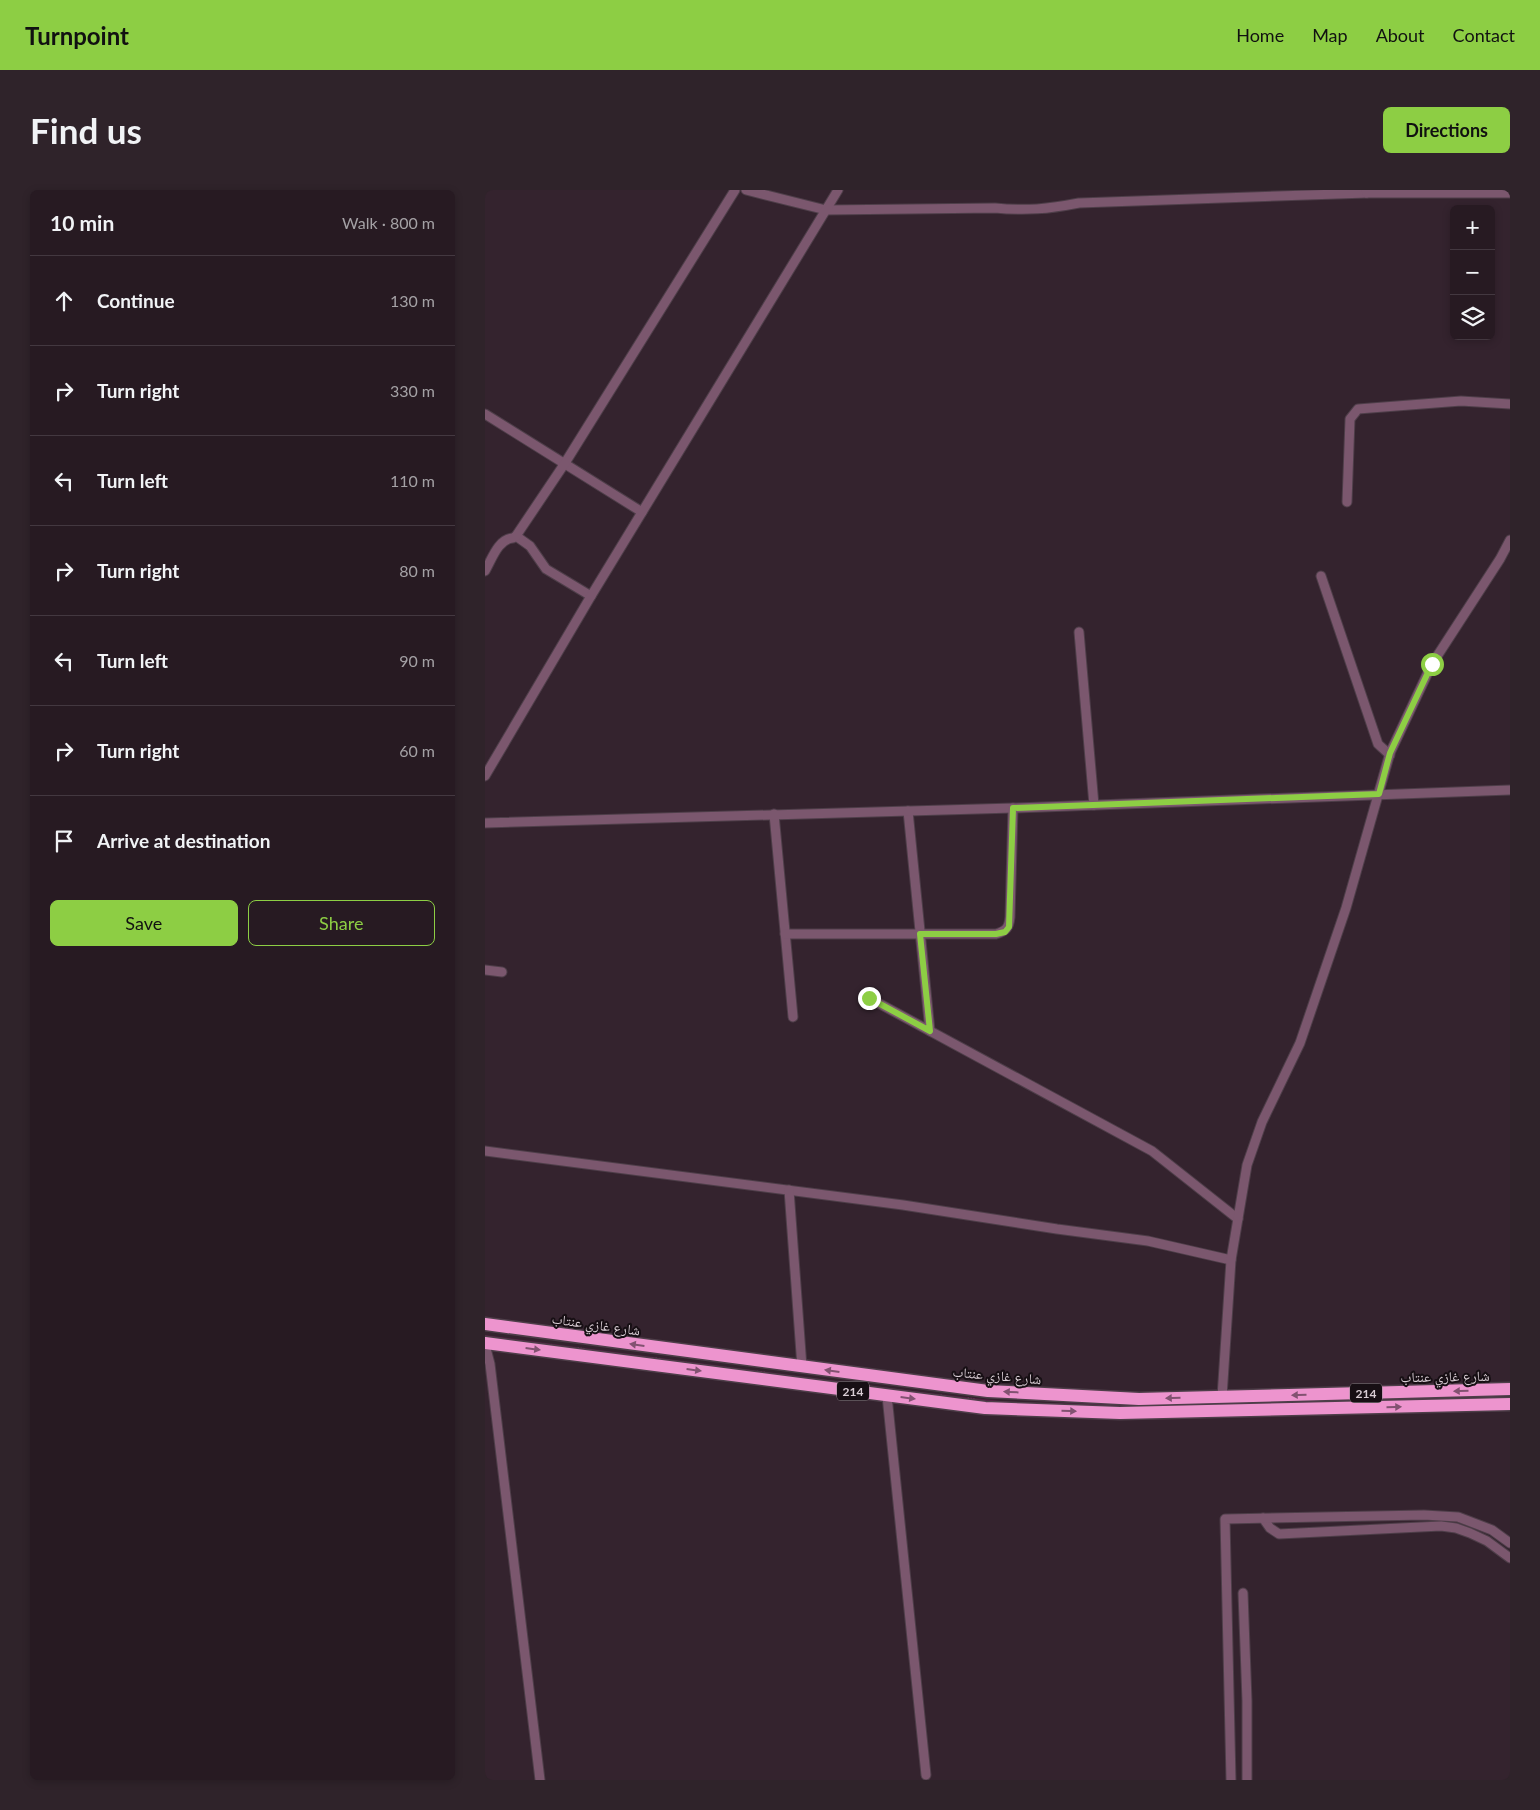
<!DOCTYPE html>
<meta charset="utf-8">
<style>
body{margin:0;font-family:Lato,"Noto Naskh Arabic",sans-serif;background:#2f232a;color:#f1f3f6}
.controls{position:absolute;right:15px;top:15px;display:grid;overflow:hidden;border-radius:8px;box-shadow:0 2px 8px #0003}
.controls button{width:45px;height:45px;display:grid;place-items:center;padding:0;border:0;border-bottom:1px solid #433840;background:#271a22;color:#f1f3f6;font:25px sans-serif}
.stop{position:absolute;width:15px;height:15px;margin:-11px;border:4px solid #8dce44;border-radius:50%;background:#fff}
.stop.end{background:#8dce44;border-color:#fff;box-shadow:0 1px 5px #0008}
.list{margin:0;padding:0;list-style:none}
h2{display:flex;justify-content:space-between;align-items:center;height:65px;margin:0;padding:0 20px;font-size:21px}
h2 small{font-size:16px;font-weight:400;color:#a4a1a5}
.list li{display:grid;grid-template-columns:32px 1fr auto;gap:15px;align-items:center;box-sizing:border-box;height:90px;padding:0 20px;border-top:1px solid #433840}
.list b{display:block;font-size:19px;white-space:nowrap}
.list em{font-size:16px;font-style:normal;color:#a4a1a5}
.actions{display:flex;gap:10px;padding:15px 20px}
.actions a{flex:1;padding:11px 0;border:1px solid #8dce44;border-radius:8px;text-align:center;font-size:18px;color:#8dce44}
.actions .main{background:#8dce44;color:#111}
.icon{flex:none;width:28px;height:28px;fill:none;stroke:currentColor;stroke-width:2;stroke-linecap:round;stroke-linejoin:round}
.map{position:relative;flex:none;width:1025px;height:1590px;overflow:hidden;border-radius:8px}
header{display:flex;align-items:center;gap:30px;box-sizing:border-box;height:70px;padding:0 25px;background:#8dce44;color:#111}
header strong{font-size:24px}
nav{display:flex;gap:28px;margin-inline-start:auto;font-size:18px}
.intro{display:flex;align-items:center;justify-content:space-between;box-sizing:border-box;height:120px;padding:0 30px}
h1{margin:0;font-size:35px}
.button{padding:12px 22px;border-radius:8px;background:#8dce44;color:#111;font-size:18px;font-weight:700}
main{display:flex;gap:30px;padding:0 30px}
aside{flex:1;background:#271a22;border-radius:8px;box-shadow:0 2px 8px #0003}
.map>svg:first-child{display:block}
.grass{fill:url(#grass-tufts)}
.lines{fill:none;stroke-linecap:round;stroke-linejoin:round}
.minor-casing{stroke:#4e3e49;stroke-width:11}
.highway-casing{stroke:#4e3e49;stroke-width:15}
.minor{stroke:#7b576e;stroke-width:9}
.highway{stroke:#ed94ce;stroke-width:12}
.oneway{fill:#825271}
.route{stroke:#8dce44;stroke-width:6}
.labels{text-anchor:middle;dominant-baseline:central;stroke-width:4;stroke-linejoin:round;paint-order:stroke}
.shield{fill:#170f14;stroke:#9f949a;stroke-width:1}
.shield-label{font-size:12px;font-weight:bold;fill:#d9cdd4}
.street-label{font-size:14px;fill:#d9cdd4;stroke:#170f14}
</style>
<header>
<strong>Turnpoint</strong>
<nav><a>Home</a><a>Map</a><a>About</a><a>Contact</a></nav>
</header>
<div class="intro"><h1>Find us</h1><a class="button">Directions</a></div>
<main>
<aside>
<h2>10 min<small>Walk · 800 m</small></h2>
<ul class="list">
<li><svg class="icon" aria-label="ahead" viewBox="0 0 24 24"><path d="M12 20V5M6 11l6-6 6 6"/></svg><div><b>Continue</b></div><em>130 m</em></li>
<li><svg class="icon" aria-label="right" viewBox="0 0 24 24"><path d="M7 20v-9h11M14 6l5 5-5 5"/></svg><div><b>Turn right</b></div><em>330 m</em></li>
<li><svg class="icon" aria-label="left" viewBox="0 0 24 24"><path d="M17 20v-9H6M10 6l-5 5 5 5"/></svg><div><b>Turn left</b></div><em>110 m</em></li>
<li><svg class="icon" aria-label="right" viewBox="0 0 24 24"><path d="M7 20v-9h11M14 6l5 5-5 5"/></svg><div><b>Turn right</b></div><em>80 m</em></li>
<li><svg class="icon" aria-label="left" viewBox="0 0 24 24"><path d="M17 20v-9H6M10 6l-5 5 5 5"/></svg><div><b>Turn left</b></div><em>90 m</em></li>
<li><svg class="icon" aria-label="right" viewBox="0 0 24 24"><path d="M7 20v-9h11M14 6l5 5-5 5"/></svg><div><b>Turn right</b></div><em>60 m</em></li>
<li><svg class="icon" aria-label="arrive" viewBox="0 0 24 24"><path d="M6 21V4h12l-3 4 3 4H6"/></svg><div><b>Arrive at destination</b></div></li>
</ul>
<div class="actions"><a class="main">Save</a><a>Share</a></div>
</aside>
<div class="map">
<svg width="1025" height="1590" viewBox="0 0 1025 1590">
<defs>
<pattern id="grass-tufts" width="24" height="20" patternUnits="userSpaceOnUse" patternTransform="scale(1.25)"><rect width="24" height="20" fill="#521d41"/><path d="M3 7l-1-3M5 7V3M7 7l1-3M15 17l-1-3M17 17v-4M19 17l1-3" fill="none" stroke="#6a3d5c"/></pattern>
</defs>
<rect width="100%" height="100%" fill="#34232e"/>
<!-- grass -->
<path class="grass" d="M 0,1145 L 444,1203 L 534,1213 L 632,1214 L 988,1206 L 988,1208 L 638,1218 L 530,1216 L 0,1148 Z"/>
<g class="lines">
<!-- minor casing -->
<g class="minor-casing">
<g id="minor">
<path d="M 261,0 L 341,20 L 510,18 C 541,21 563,19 594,13 L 882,3"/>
<path d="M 881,0 L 882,3 L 1025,3"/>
<path d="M 0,224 L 157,322"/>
<path d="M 862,312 L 865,229 L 873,219 L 976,211 L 1025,214"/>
<path d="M 31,346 L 45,356 L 61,379 L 106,406"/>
<path d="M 0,381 C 7,369 13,349 28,348 L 31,346 L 80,273 L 250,0"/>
<path d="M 836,386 L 893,554 L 905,565"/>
<path d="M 594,442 L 609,615"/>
<path d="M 0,586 L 106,406 L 353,0"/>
<path d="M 423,621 L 445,841"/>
<path d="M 289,624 L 308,827"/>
<path d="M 0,633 L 528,618 L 1025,600"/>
<path d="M 300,744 L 511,744 C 521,741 524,738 525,727 L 528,618"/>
<path d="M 0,780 L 17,782"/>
<path d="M 384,808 L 667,961 L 753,1029"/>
<path d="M 0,961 L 418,1015 L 572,1039 L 663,1051 L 746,1070"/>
<path d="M 304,1000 L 317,1177"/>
<path d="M 0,1155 L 5,1174 L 55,1590"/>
<path d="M 402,1206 L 441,1585"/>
<path d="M 737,1207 L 746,1070 L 762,975 L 777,932 L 815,853 L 861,718 L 905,563 L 947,474 L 1015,369 L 1025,350"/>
<path d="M 778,1328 L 785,1338 L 794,1344 L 956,1336 L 971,1338 L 985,1343 L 1002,1351 L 1025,1368"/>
<path d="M 758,1403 L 762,1511 L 762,1590"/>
<path d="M 746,1590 L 740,1329 L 939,1325 L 973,1327 L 1007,1340 L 1025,1353"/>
</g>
</g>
<!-- highway casing -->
<g class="highway-casing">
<g id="highway">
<path d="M 0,1134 L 503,1201 L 654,1209 L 1025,1199"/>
<path d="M 0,1153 L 500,1218 L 635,1223 L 1025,1214"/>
</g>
</g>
<!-- minor -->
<use href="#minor" class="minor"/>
<!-- highway -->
<use href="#highway" class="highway"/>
</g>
<!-- one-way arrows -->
<defs><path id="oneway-solid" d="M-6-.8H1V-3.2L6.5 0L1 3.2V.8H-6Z" transform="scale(1.25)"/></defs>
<g class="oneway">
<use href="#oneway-solid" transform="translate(152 1155) rotate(-172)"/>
<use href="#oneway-solid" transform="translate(48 1159) rotate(7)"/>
<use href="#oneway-solid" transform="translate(209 1180) rotate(7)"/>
<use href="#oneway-solid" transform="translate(347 1181) rotate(-172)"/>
<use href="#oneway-solid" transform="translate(976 1201) rotate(179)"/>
<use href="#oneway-solid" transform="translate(526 1202) rotate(-177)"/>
<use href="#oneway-solid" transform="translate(814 1205) rotate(179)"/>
<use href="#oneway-solid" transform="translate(423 1208) rotate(7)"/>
<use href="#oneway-solid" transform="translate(688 1208) rotate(178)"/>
<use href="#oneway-solid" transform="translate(909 1217) rotate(-1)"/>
<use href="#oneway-solid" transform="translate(584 1221) rotate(2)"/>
</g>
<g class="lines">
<!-- route -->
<path class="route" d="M 384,808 L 445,841 L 435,744 L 511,744 L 520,742 L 524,737 L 528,618 L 894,604 L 905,563 L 947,474"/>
</g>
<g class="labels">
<!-- shield labels -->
<g class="shield">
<rect x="352" y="1191.5" width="32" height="19" rx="4"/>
<rect x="865" y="1193.5" width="32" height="19" rx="4"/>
</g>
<g class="shield-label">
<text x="368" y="1201">214</text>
<text x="881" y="1203">214</text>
</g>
<!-- street labels -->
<g class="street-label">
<text transform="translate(111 1134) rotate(8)">شارع غازي عنتاب</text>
<text transform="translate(512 1185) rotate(5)">شارع غازي عنتاب</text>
<text transform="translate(960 1186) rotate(-1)">شارع غازي عنتاب</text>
</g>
</g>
</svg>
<div class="controls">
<button>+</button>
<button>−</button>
<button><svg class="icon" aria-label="layers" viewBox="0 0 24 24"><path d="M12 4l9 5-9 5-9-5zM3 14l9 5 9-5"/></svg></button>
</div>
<div class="stop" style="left:947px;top:474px"></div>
<div class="stop end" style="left:384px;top:808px"></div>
</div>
</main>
